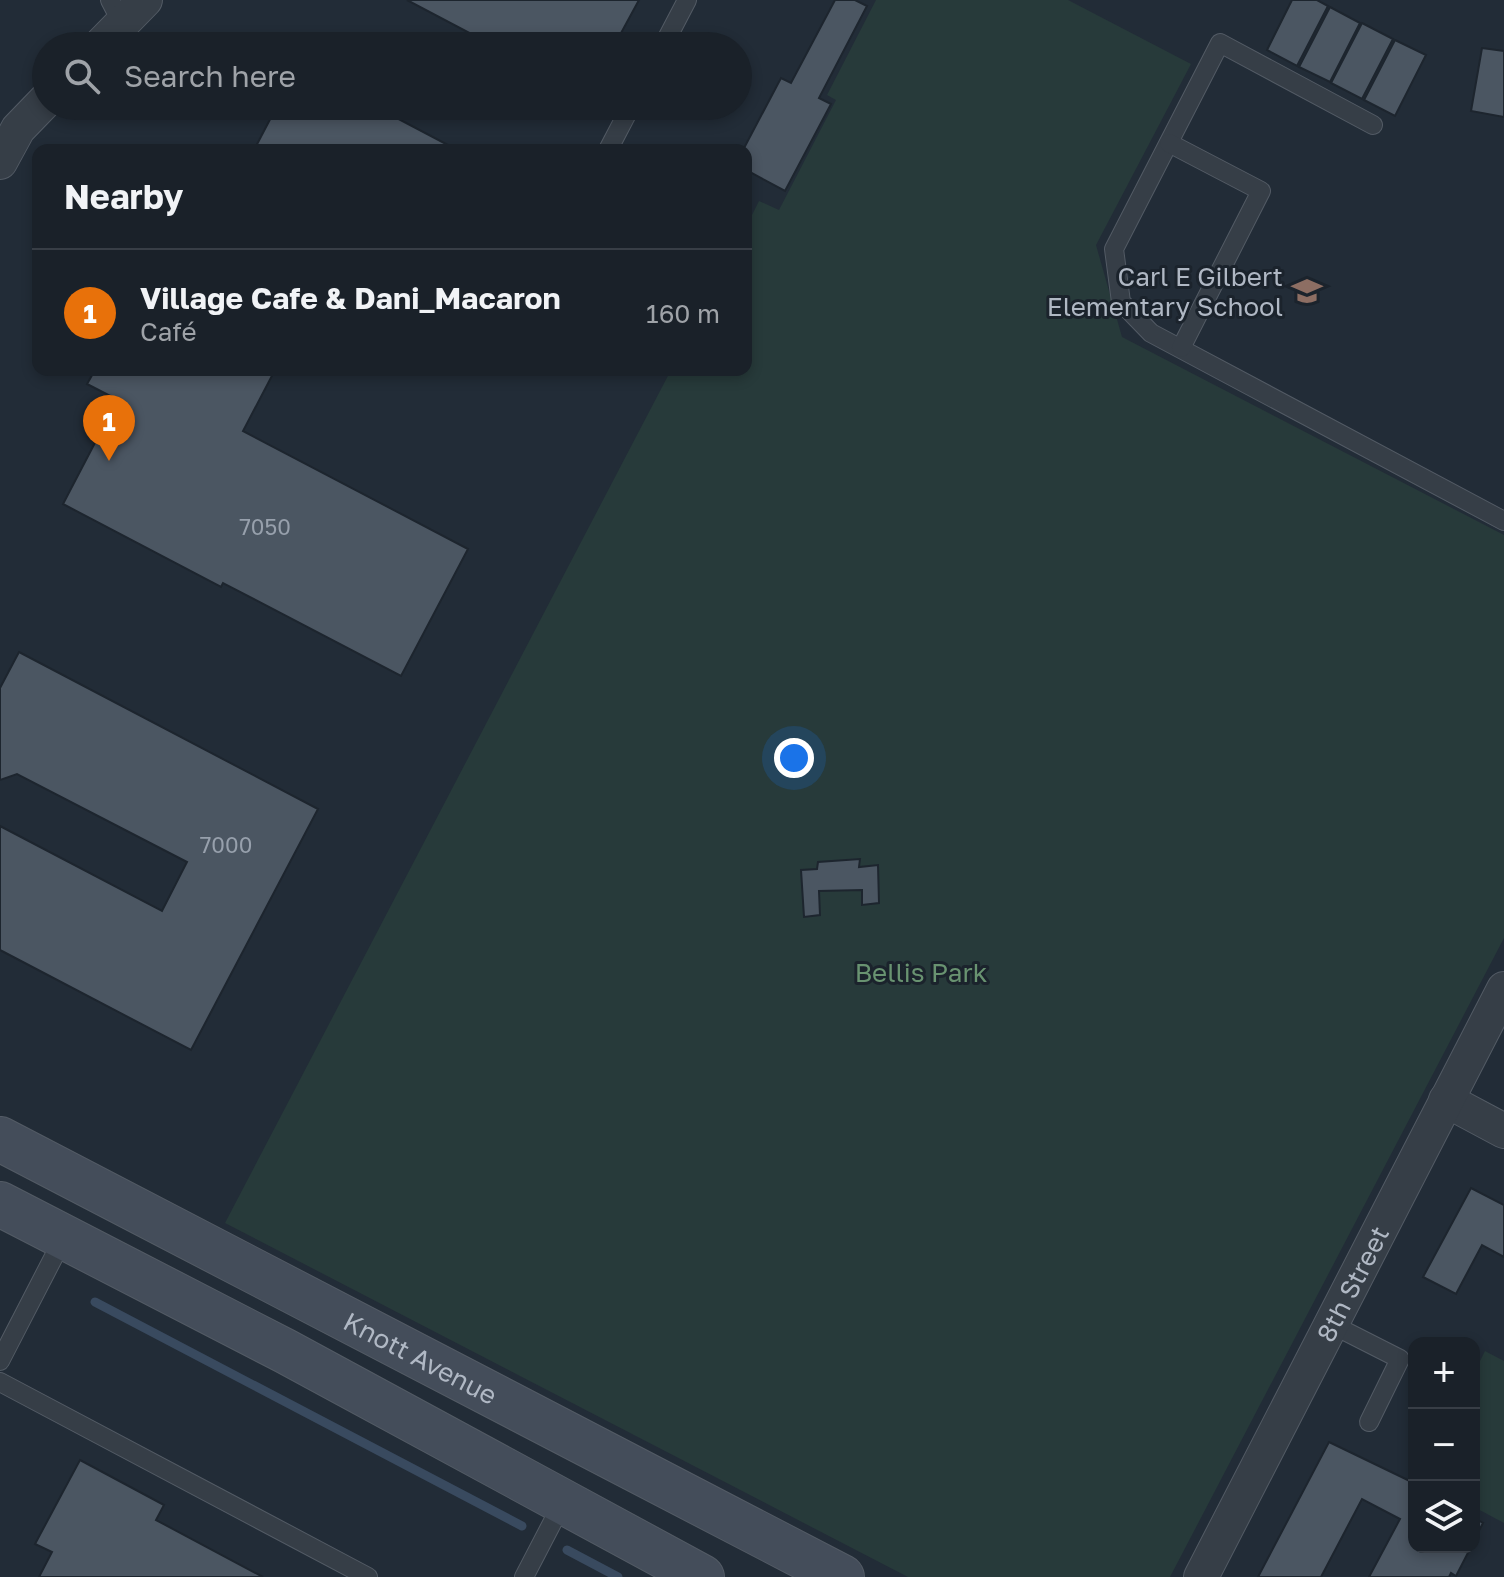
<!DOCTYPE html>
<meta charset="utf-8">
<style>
body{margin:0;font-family:"Golos Text",sans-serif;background:#272e35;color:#f1f3f6}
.controls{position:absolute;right:24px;bottom:24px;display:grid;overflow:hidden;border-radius:16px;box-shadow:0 4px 12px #0003}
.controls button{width:72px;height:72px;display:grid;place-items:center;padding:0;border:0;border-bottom:2px solid #383e46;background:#1a2129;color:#f1f3f6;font:40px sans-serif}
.you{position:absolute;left:794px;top:758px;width:28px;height:28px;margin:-20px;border:6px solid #fff;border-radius:50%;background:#1a73e8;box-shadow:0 0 0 12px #1a73e833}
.badge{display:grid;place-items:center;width:52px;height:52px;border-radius:50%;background:#ea580c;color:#fff;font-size:26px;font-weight:700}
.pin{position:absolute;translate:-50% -66px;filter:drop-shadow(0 2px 4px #0008)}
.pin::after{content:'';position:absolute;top:42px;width:28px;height:24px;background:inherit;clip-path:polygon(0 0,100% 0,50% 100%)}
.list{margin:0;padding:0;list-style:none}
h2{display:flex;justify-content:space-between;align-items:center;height:104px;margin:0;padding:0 32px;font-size:34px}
h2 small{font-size:26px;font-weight:400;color:#9fa3a8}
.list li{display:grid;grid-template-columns:52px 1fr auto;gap:24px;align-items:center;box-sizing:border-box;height:128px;padding:0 32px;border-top:2px solid #383e46}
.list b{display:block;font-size:30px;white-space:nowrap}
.list p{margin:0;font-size:26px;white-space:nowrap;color:#9fa3a8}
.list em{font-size:26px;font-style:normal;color:#9fa3a8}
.icon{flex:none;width:44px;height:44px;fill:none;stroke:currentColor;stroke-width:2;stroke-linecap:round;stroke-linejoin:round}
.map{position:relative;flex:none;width:1504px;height:1577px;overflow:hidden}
.search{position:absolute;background:#1a2129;box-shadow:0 4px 12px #0003;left:32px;top:32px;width:720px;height:88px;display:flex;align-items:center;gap:20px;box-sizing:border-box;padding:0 28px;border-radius:44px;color:#9fa3a8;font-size:30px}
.panel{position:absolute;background:#1a2129;box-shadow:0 4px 12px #0003;left:32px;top:144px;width:720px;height:232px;border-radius:16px}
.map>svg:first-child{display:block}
.green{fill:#273a3a}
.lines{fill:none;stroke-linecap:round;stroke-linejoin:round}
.stream{stroke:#394a5f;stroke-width:9}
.building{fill:#4b5662;stroke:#1d252e;stroke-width:2}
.lane-casing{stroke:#535b65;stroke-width:20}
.street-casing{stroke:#535b65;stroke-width:36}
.secondary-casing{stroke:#535b65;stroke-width:46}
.lane{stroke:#363e47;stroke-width:18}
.street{stroke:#363e47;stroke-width:34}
.secondary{stroke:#444d5a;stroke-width:44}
.labels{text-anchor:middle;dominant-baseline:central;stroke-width:6;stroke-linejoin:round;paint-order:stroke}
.number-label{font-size:22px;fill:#97a0ac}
.poi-label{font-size:26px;fill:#b0b8c4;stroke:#1b232c;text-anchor:end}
.park-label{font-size:26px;fill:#699371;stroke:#1b232c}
.street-label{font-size:26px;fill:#b0b8c4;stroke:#1b232c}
</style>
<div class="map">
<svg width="1504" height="1577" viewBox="0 0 1504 1577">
<rect width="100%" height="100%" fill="#222c37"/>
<!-- green -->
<g class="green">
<path d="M 876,0 L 1068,0 L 1191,64 L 1096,245 L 1122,337 L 1504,535 L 1504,938 L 1170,1577 L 908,1577 L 225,1223 L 671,370 L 746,370 L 746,227 L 759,201 L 779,210 L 836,100 L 827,95 Z"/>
<path d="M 1485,1351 L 1504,1361 L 1504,1523 L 1474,1507 L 1474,1373 Z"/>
</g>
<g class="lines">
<!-- stream -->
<g class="stream">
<path d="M 95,1302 L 522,1526"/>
<path d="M 567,1550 L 618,1577"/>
</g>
</g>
<!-- building -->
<g class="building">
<path d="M 407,0 L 639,0 L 614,46 L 494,46 Z"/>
<path d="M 835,0 L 855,0 L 867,6 L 819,98 L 831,104 L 785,191 L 746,170 L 746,150 L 743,150 L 781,78 L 791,83 Z"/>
<path d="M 1292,0 L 1317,0 L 1328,6 L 1297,66 L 1267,50 Z"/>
<path d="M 1330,7 L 1360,23 L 1330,82 L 1299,67 Z"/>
<path d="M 1362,23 L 1393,39 L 1362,99 L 1331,83 Z"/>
<path d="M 1395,40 L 1426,55 L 1395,116 L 1364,100 Z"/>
<path d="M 1482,48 L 1504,51 L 1504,117 L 1471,111 Z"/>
<path d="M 277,106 L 374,106 L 448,145 L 447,147 L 452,150 L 254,150 Z"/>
<path d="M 95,370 L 275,370 L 243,431 L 468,549 L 401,676 L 223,583 L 221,587 L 63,504 L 110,414 L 115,417 L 122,402 L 87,384 Z"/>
<path d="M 19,652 L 318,809 L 191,1050 L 0,950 L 0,826 L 162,911 L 187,862 L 17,774 L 0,780 L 0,688 Z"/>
<path d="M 860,859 L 859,867 L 878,865 L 879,903 L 862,905 L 862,890 L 819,891 L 820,915 L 804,917 L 801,870 L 817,869 L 818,862 Z"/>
<path d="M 1471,1188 L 1504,1205 L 1504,1257 L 1482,1245 L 1456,1294 L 1423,1277 Z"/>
<path d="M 1329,1442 L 1414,1483 L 1414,1547 L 1471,1547 L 1456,1576 L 1451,1573 L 1449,1577 L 1369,1577 L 1400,1519 L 1362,1499 L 1321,1577 L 1258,1577 Z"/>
<path d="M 80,1460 L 164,1505 L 156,1520 L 263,1577 L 39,1577 L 52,1552 L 35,1544 Z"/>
<path d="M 1474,1518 L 1483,1523 L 1474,1540 Z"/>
</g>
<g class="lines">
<!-- lane casing -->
<g class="lane-casing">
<g id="lane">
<path d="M 110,0 L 122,23"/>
<path d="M 663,46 L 687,0"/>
<path d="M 1373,125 L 1220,43 L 1114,249 L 1121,302 L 1151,333 L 1504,521"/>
<path d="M 1169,143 L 1261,191 L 1181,348"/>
<path d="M 608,150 L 631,106"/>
<path d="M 1331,1324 L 1400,1359 L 1369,1422"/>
<path d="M 0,1361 L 64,1237"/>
<path d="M 0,1382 L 368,1577"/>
<path d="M 524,1577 L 563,1502"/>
</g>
</g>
<!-- street casing -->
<g class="street-casing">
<g id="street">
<path d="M 100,46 L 145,0"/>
<path d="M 0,162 L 18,129 L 46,100"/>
<path d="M 1446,1100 L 1504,1131"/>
<path id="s1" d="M 1201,1577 L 1504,989"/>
</g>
</g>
<!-- secondary casing -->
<g class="secondary-casing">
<g id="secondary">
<path id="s2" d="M 0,1139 L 842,1577"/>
<path d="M 0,1204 L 285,1351 L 702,1577"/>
</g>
</g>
<!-- lane -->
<use href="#lane" class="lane"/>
<!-- street -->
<use href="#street" class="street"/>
<!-- secondary -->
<use href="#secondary" class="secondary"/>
</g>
<!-- icons -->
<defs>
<g id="school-bare" transform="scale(2.4)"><path d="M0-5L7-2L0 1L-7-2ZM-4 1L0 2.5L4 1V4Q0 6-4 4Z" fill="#8d6e63" stroke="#1b232c" stroke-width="2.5" paint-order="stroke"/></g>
</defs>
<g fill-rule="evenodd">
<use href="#school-bare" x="1307" y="291"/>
</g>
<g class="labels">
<!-- number labels -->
<g class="number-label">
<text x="265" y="526">7050</text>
<text x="226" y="844">7000</text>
</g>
<!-- poi labels -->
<g class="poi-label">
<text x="1283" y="276">Carl E Gilbert<tspan x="1283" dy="30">Elementary School</tspan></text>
</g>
<!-- park labels -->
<g class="park-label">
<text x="921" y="972">Bellis Park</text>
</g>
<!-- street labels -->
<g class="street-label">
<text stroke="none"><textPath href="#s1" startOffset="330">8th Street</textPath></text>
<text stroke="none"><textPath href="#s2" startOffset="474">Knott Avenue</textPath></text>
</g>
</g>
</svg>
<div class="controls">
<button>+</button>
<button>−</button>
<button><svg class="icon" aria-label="layers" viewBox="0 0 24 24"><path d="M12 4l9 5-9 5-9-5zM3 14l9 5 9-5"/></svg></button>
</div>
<div class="you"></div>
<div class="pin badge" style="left:109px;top:461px;background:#e8710a">1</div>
<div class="search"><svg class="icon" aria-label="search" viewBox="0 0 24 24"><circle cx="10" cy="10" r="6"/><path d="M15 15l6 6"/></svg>Search here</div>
<section class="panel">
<h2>Nearby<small></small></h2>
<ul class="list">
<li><span class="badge" style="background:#e8710a">1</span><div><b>Village Cafe &amp; Dani_Macaron</b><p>Café</p></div><em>160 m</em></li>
</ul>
</section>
</div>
